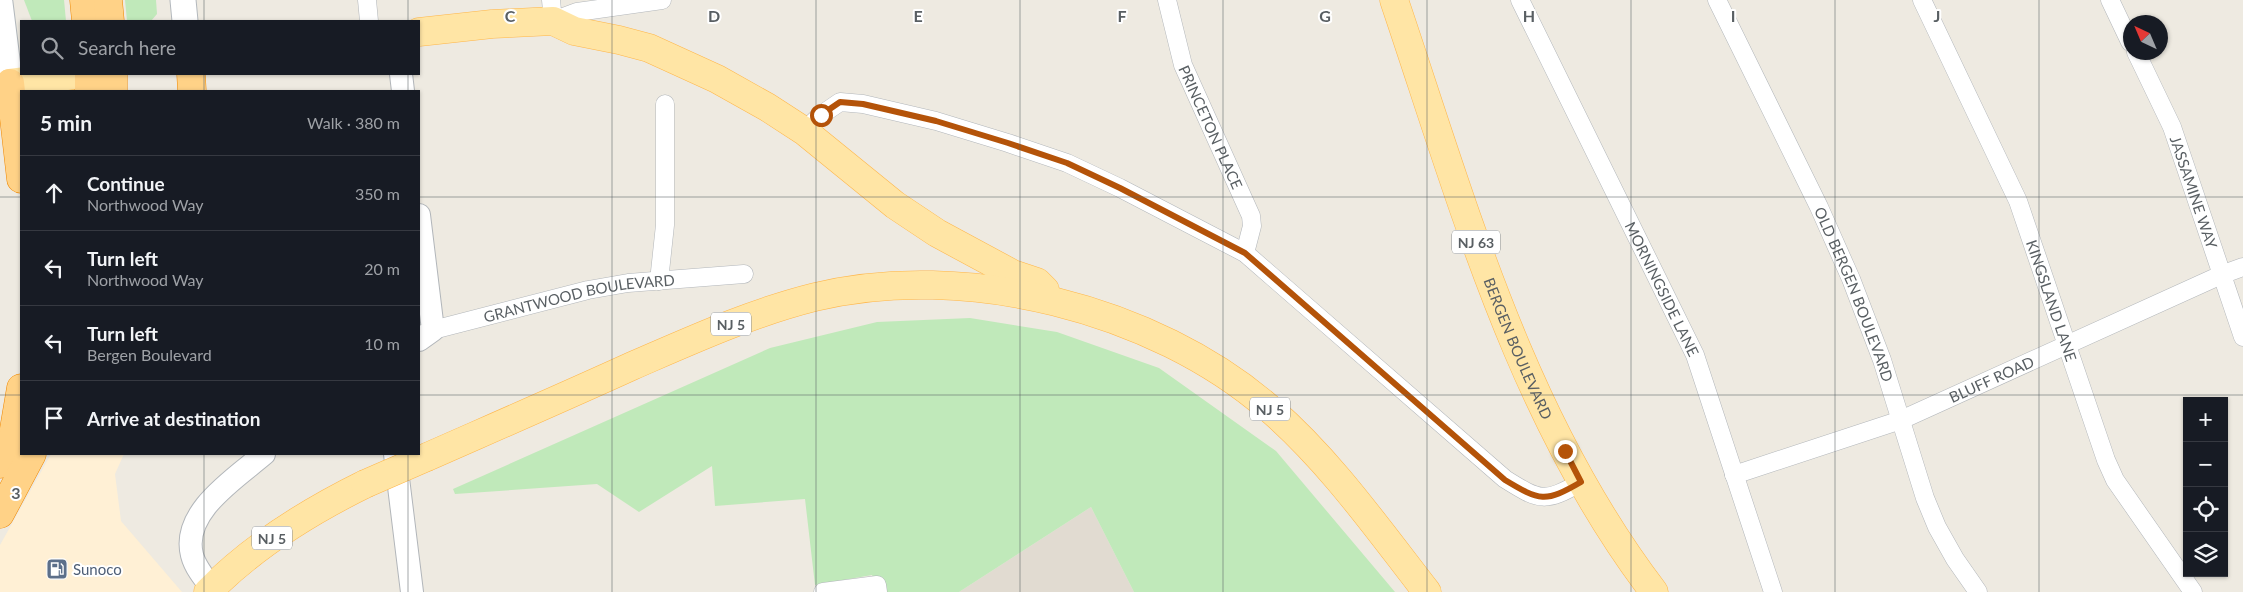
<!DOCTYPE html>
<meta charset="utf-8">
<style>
body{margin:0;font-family:Lato,sans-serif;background:#242831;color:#f1f3f6}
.controls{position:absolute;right:15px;bottom:15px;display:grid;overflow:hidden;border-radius:0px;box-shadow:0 1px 4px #0004}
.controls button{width:45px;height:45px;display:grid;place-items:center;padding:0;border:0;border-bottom:1px solid #363941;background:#171b24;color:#f1f3f6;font:25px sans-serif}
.compass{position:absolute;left:2123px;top:15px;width:45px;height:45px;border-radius:50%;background:#171b24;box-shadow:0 1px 4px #0004;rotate:316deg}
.stop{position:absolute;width:15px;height:15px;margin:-11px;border:4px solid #b45309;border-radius:50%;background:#fff}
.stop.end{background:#b45309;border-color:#fff;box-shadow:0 1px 5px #0008}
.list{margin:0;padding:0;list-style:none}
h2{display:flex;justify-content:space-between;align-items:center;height:65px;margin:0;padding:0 20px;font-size:21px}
h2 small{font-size:16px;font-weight:400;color:#9ea1a6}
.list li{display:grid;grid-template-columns:32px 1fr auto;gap:15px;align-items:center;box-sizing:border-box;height:75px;padding:0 20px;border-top:1px solid #363941}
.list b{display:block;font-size:19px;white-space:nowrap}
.list p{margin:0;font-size:16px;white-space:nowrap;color:#9ea1a6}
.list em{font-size:16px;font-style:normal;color:#9ea1a6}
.icon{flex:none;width:28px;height:28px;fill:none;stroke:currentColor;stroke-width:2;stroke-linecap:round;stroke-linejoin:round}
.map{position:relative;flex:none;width:2243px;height:592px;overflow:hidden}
.search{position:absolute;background:#171b24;box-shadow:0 1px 4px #0004;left:20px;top:20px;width:400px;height:55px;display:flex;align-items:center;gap:12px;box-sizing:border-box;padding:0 18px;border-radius:0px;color:#9ea1a6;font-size:19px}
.panel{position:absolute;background:#171b24;box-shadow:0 1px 4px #0004;left:20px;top:90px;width:400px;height:365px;border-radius:0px}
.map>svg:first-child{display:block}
.commercial{fill:#fff0d5}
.education{fill:#e1dbd1}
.green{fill:#c0e9ba}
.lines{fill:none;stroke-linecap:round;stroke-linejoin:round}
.minor-casing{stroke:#b2b6ba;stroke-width:19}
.tertiary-casing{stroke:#b2b6ba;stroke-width:24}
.secondary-casing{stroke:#b3b8bd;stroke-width:27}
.primary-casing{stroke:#ffb649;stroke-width:29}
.motorway-casing{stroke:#ef8700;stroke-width:29}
.minor{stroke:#fff;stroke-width:18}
.tertiary{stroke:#fff;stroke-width:22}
.secondary{stroke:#fff;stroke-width:25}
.primary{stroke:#ffe5a5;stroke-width:28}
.motorway{stroke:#ffd287;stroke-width:28}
.primary-bridge-casing{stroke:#ffb649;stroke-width:29;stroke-linecap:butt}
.primary-bridge{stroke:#ffe5a5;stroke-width:28}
.route{stroke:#b45309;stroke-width:6}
.grid{fill:none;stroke:#595f63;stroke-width:1;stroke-opacity:0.55}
.labels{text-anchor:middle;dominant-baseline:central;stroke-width:4;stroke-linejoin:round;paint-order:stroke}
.shield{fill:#fff;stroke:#8b8f92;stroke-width:1}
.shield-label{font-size:14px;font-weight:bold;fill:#595f63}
.street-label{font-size:15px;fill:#595f63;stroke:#fff}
.service-label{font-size:15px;fill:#4e5e75;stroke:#fff;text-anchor:start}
.grid-label{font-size:16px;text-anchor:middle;font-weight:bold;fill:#595f63;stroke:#fff;stroke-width:4;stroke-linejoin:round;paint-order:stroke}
</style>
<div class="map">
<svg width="2243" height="592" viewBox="0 0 2243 592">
<rect width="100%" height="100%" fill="#eeeae1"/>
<!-- commercial -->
<path class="commercial" d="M 51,454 L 124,454 L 115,474 L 121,521 L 182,592 L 0,592 L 0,545 Z"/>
<!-- education -->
<path class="education" d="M 1091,507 L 1134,592 L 959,592 Z"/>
<!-- green -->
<g class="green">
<path d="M 24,0 L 64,0 L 66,21 L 32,21 Z"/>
<path d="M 125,0 L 156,0 L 157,14 L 151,21 L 127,21 Z"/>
<path d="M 970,318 L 1057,332 L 1159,368 L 1276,451 L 1395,592 L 1134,592 L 1091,507 L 959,592 L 879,592 L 872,575 L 815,585 L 805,499 L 715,506 L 712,466 L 639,512 L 597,484 L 455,494 L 453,489 L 770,348 L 877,322 Z"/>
</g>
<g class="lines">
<!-- minor casing -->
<g class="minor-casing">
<g id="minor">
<path d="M 367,0 L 369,21"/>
<path d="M 551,0 L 553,21 L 577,12 L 662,0"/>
<path id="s1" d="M 1167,0 L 1183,65 L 1251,216 L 1252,226 L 1245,253"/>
<path id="s2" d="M 1520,0 L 1695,355 L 1773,592"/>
<path id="s3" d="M 1717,0 L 1819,207 L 1851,279 L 1882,360 L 1925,498 L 1937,527 L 1955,559 L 1978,592"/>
<path id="s4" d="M 1922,0 L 2018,201 L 2106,460 L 2115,480 L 2193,592"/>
<path d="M 2110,0 L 2130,42"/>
<path id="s5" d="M 2136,52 L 2172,127 L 2243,337"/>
<path d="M 804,131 L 821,115 L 840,102 L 863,104 L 936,121 L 1008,143 L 1067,163 L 1120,188 L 1245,253 L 1505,479 C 1540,501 1545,503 1581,482"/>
<path d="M 659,281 L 665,225 L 665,104"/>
<path id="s6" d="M 433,330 L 588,290 L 628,283 L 744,274"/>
<path id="s7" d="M 1734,475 L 1901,420 L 2221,275 L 2243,267"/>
<path d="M 823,592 L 877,585 L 878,592"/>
</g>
</g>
<!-- tertiary casing -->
<g class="tertiary-casing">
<g id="tertiary">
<path d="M 401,74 L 403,91"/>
<path d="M 419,215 L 433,330 L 419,340"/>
<path d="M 395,454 L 412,592"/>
<path d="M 212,588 C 204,578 195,567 192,555 C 181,512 236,478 264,454"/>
</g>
</g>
<!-- secondary casing -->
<g class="secondary-casing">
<g id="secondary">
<path d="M 183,0 L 185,21"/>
<path d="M 0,3 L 10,83"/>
</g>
</g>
<!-- primary casing -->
<g class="primary-casing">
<g id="primary">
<path id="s8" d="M 1394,0 C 1463,204 1521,418 1654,592"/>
<path d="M 419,32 L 492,24 L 553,21 L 574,31 L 619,40 L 649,48 L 717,79 L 767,107 L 804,131 L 895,205 L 937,233 L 1013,274 L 1037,282 L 1045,290"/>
<path d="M 10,83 L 83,74"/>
<path d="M 427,457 C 495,427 564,397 632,366 C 692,340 751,313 815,297 C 964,261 1154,308 1270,409 C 1331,462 1377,528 1427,592"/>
<path d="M 208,592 C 253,546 308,512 365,484"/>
</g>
</g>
<!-- motorway casing -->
<g class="motorway-casing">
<g id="motorway">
<path d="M 84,0 L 86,21"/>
<path d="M 108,0 L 110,21"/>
<path d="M 89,74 L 89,91"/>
<path d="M 113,74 L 113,91"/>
<path d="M 191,74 L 192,91"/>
<path d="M 10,83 L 21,179"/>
<path d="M 12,441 L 21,388"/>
<path d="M 0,464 L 19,425"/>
<path d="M 0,514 L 32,454"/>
</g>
</g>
<!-- minor -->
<use href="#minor" class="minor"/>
<!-- tertiary -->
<use href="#tertiary" class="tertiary"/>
<!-- secondary -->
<use href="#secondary" class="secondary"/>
<!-- primary -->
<use href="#primary" class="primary"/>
<!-- motorway -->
<use href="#motorway" class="motorway"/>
<!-- primary-bridge casing -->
<g class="primary-bridge-casing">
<path id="primary-bridge" d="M 365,484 L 427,457"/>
</g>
<!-- primary-bridge -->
<use href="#primary-bridge" class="primary-bridge"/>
</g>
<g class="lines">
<!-- route -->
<path class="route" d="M 821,115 L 840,102 L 863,104 L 936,121 L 1008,143 L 1067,163 L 1120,188 L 1245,253 L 1505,480 C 1540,501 1545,503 1581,482 L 1565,451"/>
</g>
<!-- grid -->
<path class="grid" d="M 204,0 L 204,21M 408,0 L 408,21M 612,0 L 612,592M 816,0 L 816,592M 1020,0 L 1020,592M 1223,0 L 1223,592M 1427,0 L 1427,592M 1631,0 L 1631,592M 1835,0 L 1835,592M 2039,0 L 2039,592M 204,74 L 204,91M 408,74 L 408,91M 0,197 L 21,197M 419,197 L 2243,197M 0,395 L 21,395M 419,395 L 2243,395M 204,454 L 204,592M 408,454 L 408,592"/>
<!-- icons -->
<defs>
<g id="fuel-square" transform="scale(1.125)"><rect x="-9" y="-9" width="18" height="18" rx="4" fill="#5c6f8a" stroke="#fff"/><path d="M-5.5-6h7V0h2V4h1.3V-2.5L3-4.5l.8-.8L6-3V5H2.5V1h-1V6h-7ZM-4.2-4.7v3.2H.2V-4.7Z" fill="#fff"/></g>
</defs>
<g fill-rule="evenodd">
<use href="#fuel-square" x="57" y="569"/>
</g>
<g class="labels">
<!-- shield labels -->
<g class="shield">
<rect x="1452" y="230.5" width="48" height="23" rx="4"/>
<rect x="711" y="312.5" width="40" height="23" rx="4"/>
<rect x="1250" y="397.5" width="40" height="23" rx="4"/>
<rect x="252" y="526.5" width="40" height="23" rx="4"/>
</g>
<g class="shield-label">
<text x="1476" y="242">NJ 63</text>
<text x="731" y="324">NJ 5</text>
<text x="1270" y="409">NJ 5</text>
<text x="272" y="538">NJ 5</text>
</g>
<!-- street labels -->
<g class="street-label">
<text stroke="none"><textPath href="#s1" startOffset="135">PRINCETON PLACE</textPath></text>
<text stroke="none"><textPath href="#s5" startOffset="152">JASSAMINE WAY</textPath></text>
<text stroke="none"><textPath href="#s2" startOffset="322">MORNINGSIDE LANE</textPath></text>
<text stroke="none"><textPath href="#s3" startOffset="325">OLD BERGEN BOULEVARD</textPath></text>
<text stroke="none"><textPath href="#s6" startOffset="150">GRANTWOOD BOULEVARD</textPath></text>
<text stroke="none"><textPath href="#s4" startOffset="328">KINGSLAND LANE</textPath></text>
<text stroke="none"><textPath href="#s8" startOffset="370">BERGEN BOULEVARD</textPath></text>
<text stroke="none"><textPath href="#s7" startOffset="275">BLUFF ROAD</textPath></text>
</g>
<!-- service labels -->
<g class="service-label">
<text x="73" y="569">Sunoco</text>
</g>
</g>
<g class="grid-label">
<text x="510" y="22">C</text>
<text x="714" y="22">D</text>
<text x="918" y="22">E</text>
<text x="1122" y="22">F</text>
<text x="1325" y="22">G</text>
<text x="1529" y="22">H</text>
<text x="1733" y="22">I</text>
<text x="1937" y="22">J</text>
<text x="16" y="499">3</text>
</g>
</svg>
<div class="controls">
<button>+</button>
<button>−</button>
<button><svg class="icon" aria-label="locate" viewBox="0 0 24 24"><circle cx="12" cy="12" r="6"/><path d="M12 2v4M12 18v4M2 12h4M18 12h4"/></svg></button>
<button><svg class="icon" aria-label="layers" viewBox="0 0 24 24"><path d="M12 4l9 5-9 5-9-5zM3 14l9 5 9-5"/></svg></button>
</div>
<svg class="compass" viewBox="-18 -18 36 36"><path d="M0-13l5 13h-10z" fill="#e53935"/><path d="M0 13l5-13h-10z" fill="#9ea1a6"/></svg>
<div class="stop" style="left:821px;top:115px"></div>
<div class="stop end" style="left:1565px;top:451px"></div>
<div class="search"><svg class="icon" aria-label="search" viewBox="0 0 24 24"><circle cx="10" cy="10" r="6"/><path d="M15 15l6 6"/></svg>Search here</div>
<section class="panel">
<h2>5 min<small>Walk · 380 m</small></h2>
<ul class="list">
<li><svg class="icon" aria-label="ahead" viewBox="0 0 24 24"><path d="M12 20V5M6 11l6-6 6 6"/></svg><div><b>Continue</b><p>Northwood Way</p></div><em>350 m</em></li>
<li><svg class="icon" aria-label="left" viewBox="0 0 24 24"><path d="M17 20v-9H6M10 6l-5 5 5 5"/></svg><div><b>Turn left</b><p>Northwood Way</p></div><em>20 m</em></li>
<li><svg class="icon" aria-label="left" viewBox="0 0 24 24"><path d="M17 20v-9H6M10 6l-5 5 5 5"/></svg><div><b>Turn left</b><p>Bergen Boulevard</p></div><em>10 m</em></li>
<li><svg class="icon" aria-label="arrive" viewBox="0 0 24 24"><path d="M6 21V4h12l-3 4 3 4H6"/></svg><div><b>Arrive at destination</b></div></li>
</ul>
</section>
</div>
